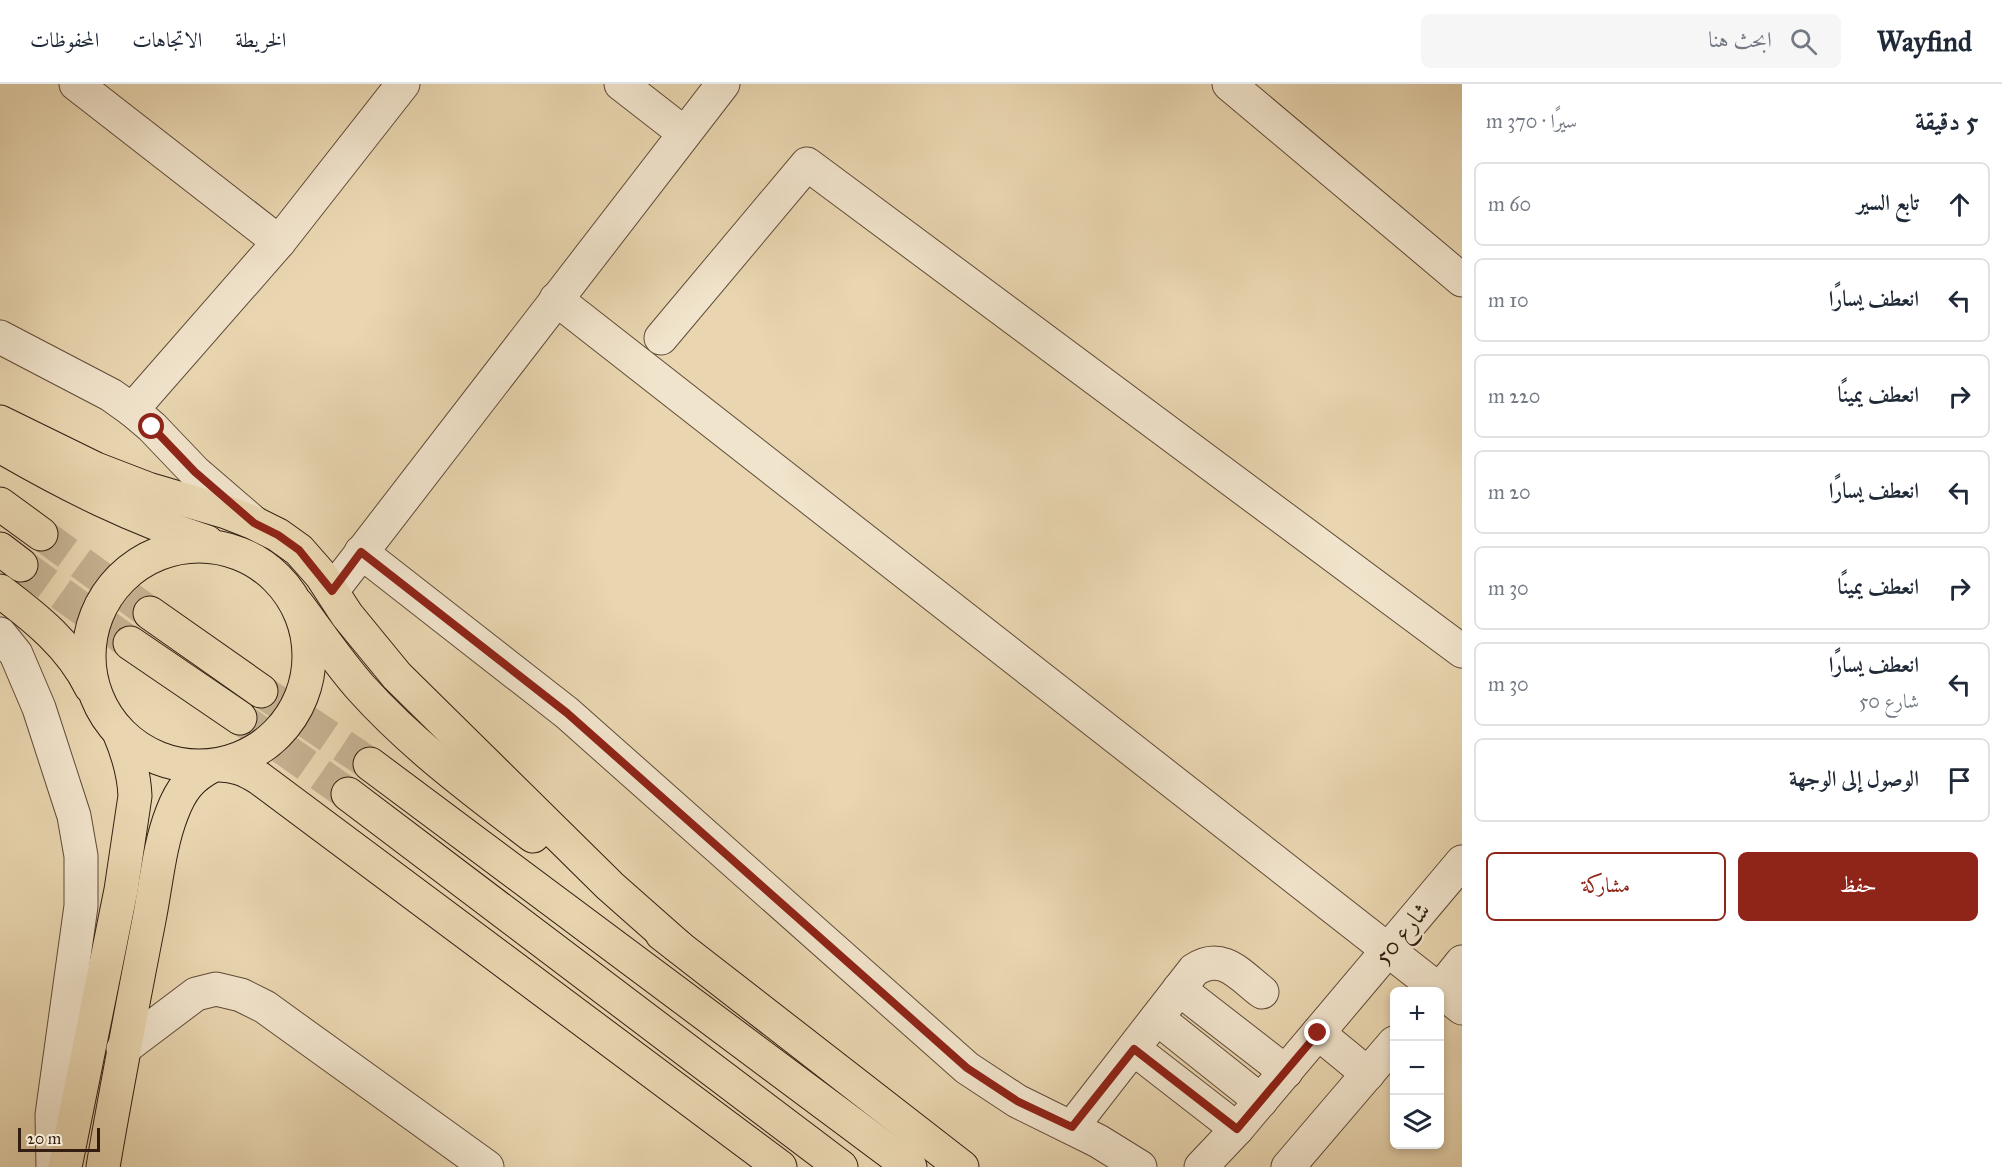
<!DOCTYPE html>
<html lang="ar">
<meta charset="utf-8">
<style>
body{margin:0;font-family:"IM FELL Great Primer",Amiri,serif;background:#f6f6f7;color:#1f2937;direction:rtl}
.controls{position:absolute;right:18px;bottom:18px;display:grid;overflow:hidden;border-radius:9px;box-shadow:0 3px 9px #0003}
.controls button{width:54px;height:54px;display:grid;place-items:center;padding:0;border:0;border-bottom:2px solid #e0e1e3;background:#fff;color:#1f2937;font:30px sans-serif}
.scale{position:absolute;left:18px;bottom:15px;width:82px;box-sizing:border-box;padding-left:6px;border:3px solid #321d10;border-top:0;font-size:16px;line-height:21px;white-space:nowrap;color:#321d10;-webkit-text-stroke:4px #f1e4cc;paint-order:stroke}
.stop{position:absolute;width:18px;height:18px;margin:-14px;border:4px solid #8f2418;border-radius:50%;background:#fff}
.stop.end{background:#8f2418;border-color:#fff;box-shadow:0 2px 6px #0008}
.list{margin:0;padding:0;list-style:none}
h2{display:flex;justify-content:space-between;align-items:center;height:78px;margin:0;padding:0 24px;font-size:26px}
h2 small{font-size:20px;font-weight:400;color:#747a83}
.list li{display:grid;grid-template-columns:39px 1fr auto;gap:18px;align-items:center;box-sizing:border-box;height:84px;margin:0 12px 12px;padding:0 12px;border:2px solid #e0e1e3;border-radius:9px}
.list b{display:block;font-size:22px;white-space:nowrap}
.list p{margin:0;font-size:20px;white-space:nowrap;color:#747a83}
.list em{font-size:20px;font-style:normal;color:#747a83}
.actions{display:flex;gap:12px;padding:18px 24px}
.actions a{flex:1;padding:14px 0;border:2px solid #8f2418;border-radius:9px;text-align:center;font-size:21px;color:#8f2418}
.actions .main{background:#8f2418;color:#fff}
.icon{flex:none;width:33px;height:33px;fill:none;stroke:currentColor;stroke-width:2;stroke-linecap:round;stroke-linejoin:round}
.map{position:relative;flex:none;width:1462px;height:1083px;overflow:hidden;direction:ltr}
header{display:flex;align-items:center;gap:36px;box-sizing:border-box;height:84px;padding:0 30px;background:#fff;border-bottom:2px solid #e0e1e3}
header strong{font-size:28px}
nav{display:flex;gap:33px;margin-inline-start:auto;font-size:21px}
.search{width:420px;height:54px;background:#f6f6f7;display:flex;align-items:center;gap:15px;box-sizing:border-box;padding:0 21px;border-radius:9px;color:#747a83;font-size:22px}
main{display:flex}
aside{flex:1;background:#fff}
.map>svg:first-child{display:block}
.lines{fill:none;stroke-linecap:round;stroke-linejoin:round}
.major-tunnel{stroke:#c4b190;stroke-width:33;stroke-dasharray:33 16;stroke-linecap:butt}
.minor-casing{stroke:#604b38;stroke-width:35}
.major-casing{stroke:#321d10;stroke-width:35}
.minor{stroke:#f1e4cc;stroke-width:33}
.major{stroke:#e9d6b0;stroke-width:33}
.route{stroke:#8f2418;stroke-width:8}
.labels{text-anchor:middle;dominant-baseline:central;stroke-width:5;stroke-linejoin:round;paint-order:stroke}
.street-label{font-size:24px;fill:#321d10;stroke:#f1e4cc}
</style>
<header>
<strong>Wayfind</strong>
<div class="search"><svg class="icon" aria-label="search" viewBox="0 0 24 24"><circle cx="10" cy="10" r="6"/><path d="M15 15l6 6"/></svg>ابحث هنا</div>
<nav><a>الخريطة</a><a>الاتجاهات</a><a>المحفوظات</a></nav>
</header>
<main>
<aside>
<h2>5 دقيقة<small>سيرًا · 370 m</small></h2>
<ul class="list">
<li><svg class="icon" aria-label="ahead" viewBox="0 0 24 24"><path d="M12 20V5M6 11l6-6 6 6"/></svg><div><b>تابع السير</b></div><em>60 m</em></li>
<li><svg class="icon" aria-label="left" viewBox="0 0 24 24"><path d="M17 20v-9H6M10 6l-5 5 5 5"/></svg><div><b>انعطف يسارًا</b></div><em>10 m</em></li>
<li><svg class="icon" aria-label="right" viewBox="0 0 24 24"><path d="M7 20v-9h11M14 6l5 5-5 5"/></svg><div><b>انعطف يمينًا</b></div><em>220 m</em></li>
<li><svg class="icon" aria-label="left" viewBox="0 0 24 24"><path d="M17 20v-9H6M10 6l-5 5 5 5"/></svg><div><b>انعطف يسارًا</b></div><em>20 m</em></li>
<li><svg class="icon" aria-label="right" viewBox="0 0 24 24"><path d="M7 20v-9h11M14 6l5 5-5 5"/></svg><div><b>انعطف يمينًا</b></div><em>30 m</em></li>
<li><svg class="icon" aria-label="left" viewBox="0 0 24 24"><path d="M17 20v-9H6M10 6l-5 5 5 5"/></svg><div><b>انعطف يسارًا</b><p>شارع 50</p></div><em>30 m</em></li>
<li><svg class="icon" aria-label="arrive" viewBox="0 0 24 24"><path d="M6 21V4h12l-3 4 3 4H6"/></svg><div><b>الوصول إلى الوجهة</b></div></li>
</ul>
<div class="actions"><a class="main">حفظ</a><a>مشاركة</a></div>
</aside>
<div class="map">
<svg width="1462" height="1083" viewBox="0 0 1462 1083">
<rect width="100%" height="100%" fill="#e9d6b0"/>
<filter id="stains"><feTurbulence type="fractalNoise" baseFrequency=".00333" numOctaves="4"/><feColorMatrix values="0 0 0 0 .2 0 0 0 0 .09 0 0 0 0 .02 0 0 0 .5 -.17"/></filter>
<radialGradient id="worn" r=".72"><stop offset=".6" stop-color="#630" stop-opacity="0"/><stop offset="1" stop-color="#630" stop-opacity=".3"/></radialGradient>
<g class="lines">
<!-- major-tunnel -->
<g class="major-tunnel">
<path d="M 41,450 L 150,529"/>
<path d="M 21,481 L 130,559"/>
<path d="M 261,607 L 370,680"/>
<path d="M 240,634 L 348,710"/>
</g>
<!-- minor casing -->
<g class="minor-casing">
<g id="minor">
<path d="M 76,0 L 279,158"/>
<path d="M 621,0 L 684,49"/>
<path d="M 1229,0 L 1462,196"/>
<path d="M 556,215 L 1462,924"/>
<path d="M 0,253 L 111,311 L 132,326 L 152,343 L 195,388 L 253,438"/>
<path d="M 661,254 L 807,80 L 1462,567"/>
<path d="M 132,326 L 279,158 L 403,0"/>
<path d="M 361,468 L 567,629 L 967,984 L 1017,1017 L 1098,1057 L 1140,1083"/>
<path d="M 332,507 L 723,0"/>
<path d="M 0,550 L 16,570 L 39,624 L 74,732 L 81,772 L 81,822 L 52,1031 L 53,1083"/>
<path d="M 1179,905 L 1286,988"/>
<path d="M 1438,908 L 1462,878"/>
<path d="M 1157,934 L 1261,1017"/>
<path d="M 1318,949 L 1368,990"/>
<path d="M 123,965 L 196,910 L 216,905 L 241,911 L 265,923 L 487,1083"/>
<path d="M 1134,965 L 1237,1045"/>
<path d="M 1072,1043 L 1194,886 C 1222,867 1240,891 1262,908"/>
<path d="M 1201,1083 L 1237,1045 L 1462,778"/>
<path d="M 1288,1083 L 1394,959"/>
</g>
</g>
<!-- major casing -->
<g class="major-casing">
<g id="major">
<path d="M 0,338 L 96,385 L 148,405 L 226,428 L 254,439 L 278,451 L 299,466 L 321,491 L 347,531 L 397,592 L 610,802 L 679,863"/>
<path d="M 0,362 C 69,402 131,433 207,458"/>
<path d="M 0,420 L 41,450"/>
<circle cx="199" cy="572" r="110"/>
<path d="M 0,465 L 21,481"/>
<path d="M 0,507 C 36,534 71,562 91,603"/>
<path d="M 297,520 C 318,548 338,578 361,604 C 412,661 473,706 533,752"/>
<path d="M 150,529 L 261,607"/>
<path d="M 130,559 L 240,634"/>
<path d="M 370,680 L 910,1083"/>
<path d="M 219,681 C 235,681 246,686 259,694 L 780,1083"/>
<path d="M 348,710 L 841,1083"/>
<path d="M 662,850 L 962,1083"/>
<path d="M 65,1083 L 121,806 L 135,712 C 134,688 128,669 119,648"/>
<path d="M 103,1083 C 117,1000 133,918 149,836 C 156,801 159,762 172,729 C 181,705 191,693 212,682"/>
</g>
</g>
<!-- minor -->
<use href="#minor" class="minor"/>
<!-- major -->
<use href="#major" class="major"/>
</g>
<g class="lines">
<!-- route -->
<path class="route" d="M 152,343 L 195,388 L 254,439 L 278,451 L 299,466 L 332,507 L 361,468 L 567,629 L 967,984 L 1017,1017 L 1072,1043 L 1134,965 L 1237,1045 L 1318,949"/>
</g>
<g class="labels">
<!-- street labels -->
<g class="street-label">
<text transform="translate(1402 849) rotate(-50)">شارع 50</text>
</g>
</g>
<rect width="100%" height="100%" filter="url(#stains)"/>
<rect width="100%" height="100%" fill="url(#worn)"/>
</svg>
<div class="controls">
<button>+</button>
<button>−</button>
<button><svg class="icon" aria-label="layers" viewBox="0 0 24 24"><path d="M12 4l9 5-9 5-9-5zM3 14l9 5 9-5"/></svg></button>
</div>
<div class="scale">20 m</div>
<div class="stop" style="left:152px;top:343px"></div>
<div class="stop end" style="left:1318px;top:949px"></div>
</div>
</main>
